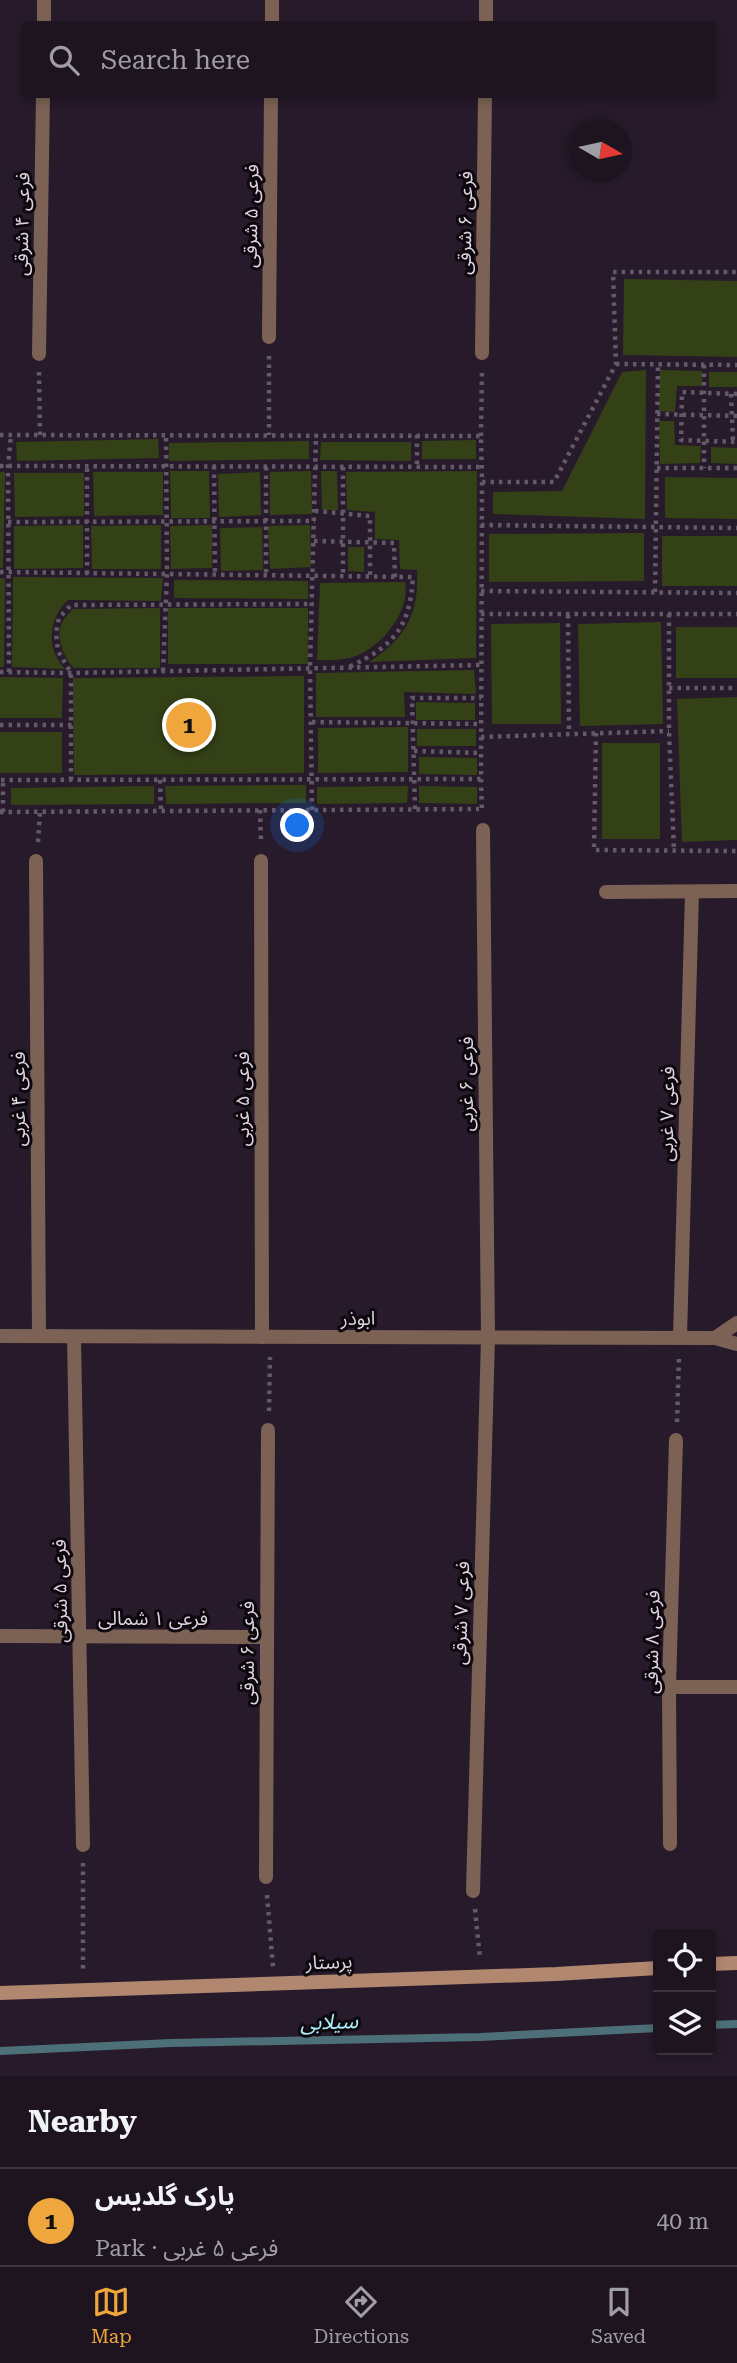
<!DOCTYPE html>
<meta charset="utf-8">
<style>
body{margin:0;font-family:"Roboto Serif","Noto Sans Arabic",serif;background:#251d29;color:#f1f3f6}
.controls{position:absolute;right:21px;bottom:21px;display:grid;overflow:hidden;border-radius:7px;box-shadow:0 4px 10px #0003}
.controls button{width:63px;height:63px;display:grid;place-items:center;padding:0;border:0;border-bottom:2px solid #3b333e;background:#1d1420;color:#f1f3f6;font:35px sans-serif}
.compass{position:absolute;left:569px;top:119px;width:63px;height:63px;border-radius:50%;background:#1d1420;box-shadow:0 4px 10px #0003;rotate:99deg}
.you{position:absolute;left:298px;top:826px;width:24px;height:24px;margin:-18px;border:5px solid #fff;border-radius:50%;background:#1a73e8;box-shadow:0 0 0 10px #1a73e833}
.badge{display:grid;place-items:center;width:46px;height:46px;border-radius:50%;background:#efa73d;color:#111;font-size:23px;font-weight:700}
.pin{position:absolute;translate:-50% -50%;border:4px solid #fff;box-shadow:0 2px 7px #0006}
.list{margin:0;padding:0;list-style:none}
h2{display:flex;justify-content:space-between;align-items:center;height:91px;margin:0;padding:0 28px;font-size:30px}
h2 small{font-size:23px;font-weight:400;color:#a09ea5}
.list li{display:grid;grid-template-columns:46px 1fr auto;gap:21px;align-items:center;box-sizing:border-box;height:98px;padding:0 28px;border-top:2px solid #3b333e}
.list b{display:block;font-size:26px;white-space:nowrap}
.list p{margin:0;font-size:23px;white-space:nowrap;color:#a09ea5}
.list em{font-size:23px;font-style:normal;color:#a09ea5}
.icon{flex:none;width:38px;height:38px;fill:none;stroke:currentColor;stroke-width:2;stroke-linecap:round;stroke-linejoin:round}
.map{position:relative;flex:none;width:737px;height:2076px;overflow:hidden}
.search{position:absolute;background:#1d1420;box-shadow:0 4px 10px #0003;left:21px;right:21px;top:21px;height:77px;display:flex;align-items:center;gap:18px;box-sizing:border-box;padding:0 24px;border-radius:7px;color:#a09ea5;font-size:26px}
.sheet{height:189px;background:#1d1420}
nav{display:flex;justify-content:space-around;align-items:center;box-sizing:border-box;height:98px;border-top:2px solid #3b333e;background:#1d1420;font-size:19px;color:#a09ea5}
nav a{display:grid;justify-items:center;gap:4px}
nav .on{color:#efa73d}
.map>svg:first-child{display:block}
.green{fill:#344117}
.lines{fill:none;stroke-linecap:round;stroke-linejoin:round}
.stream{stroke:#4d6f78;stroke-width:8}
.path{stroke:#645968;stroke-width:4.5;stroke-dasharray:3.5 5;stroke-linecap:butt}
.minor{stroke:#7c6254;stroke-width:14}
.tertiary{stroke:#7c6254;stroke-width:14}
.secondary{stroke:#b18770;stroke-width:14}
.labels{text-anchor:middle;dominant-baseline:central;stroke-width:6;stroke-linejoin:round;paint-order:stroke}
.street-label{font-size:19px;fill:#ded5e1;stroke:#0d070e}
.water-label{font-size:21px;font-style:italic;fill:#a8eefb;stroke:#0d070e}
</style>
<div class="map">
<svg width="737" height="2076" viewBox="0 0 737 2076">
<rect width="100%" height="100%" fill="#271a2b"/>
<!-- green -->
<g class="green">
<path d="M 624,279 L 737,281 L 737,357 L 623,355 Z"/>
<path d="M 646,370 L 645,519 L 493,514 L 493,492 L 562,491 L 622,372 Z"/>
<path d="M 660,370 L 702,371 L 702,386 L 677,386 L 675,412 L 659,411 Z"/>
<rect x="709" y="372" width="28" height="15"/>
<path d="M 659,421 L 674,421 L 675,445 L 701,446 L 700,463 L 660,464 Z"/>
<path d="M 158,439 L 159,458 L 17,461 L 16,442 Z"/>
<path d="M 476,440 L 476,459 L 422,459 L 422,441 Z"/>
<path d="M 309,441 L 309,459 L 169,461 L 169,443 Z"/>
<path d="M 321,442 L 411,442 L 411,461 L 320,460 Z"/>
<path d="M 711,447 L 737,448 L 737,464 L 711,463 Z"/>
<path d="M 170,471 L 209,471 L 210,518 L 171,518 Z"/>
<path d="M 311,471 L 312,514 L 270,515 L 270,472 Z"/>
<path d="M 321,471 L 337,471 L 338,510 L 322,510 Z"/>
<path d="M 477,471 L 476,658 L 369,662 C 406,638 419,614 417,570 L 400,569 L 399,540 L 375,539 L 375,512 L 347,510 L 346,472 Z"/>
<path d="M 0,472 L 5,472 L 3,568 L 0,568 Z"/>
<path d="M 93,472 L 163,472 L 163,515 L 94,516 Z"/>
<path d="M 260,472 L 261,515 L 219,517 L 218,474 Z"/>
<path d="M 14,473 L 84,473 L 84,516 L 15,517 Z"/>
<path d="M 665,477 L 737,478 L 737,519 L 665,518 Z"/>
<path d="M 83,525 L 83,568 L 14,569 L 14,526 Z"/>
<path d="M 161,525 L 161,569 L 92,569 L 91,526 Z"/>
<path d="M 212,525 L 212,568 L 171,569 L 170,526 Z"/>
<path d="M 310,525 L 311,567 L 270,569 L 268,526 Z"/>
<path d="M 262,527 L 263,570 L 221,571 L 220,528 Z"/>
<path d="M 644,533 L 644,581 L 489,582 L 489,534 Z"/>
<rect x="662" y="536" width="75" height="50"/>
<path d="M 348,547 L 364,547 L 364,572 L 348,571 Z"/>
<path d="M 13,577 L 163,578 L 161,601 L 68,600 C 48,619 46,649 65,669 L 12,667 Z"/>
<path d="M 0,578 L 5,579 L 4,667 L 0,667 Z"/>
<path d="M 174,580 L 308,581 L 308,599 L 174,598 Z"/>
<path d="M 405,582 C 410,608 388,638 366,651 C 352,660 333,661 317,660 L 320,583 Z"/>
<path d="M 160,608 L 160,668 L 74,668 C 64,659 55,636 62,623 C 64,618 69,613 73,609 Z"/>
<rect x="168" y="608" width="140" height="56"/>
<path d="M 661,622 L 663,724 L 580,726 L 578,624 Z"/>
<path d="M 560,623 L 561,724 L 492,724 L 491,624 Z"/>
<rect x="676" y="627" width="61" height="51"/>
<path d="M 474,670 L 476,694 L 404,692 L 405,717 L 316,717 L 316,673 Z"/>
<path d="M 304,676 L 304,773 L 74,775 L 73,678 Z"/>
<path d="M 0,677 L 63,678 L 62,718 L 0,718 Z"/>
<path d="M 737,697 L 737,840 L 682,842 L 677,699 Z"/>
<path d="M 416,702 L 475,703 L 475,720 L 416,720 Z"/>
<path d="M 408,727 L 408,772 L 318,773 L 318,728 Z"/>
<rect x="417" y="729" width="59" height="17"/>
<rect x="0" y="732" width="62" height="41"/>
<rect x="602" y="743" width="58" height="96"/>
<path d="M 419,757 L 477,758 L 477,775 L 419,774 Z"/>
<path d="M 306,785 L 306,803 L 166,804 L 165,786 Z"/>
<path d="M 154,786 L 154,804 L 11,805 L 11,788 Z"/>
<path d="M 408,786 L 407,803 L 317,804 L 317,787 Z"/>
<path d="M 419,786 L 477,787 L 477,804 L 419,803 Z"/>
</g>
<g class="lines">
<!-- stream -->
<g class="stream">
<path d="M 711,2025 L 737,2024"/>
<path d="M 0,2051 L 171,2043 L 480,2037 L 658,2028"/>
</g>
<!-- path -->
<g class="path">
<path d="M 269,356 L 269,435"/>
<path d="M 616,364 L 737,365"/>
<path d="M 704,365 L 704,468"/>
<path d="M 39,372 L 40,435"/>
<path d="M 731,394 L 733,442"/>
<path d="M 737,394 L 682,392 L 681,440 L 737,442"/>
<path d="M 657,414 L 737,416"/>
<path d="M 0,435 L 481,436 L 482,482 L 481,779 L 0,780"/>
<path d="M 417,435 L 417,467"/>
<path d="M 481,436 L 482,371"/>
<path d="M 0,466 L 481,467"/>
<path d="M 214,466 L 215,575"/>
<path d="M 266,467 L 266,575"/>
<path d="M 343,467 L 343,576"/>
<path d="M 657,468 L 737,468"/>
<path d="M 482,482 L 554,482 L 616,364 L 613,272 L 737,272"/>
<path d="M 315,511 L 370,516 L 370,577"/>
<path d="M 8,522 L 315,521"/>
<path d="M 481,525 L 737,528"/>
<path d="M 314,541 L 394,543 L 395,578"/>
<path d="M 0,572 L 413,577 C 410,627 394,646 349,667"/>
<path d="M 87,574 L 87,466"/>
<path d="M 481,591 L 737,593"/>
<path d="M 655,592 L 658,364"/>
<path d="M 481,614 L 737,614"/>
<path d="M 669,614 L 669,731 L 674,851"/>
<path d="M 568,615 L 569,734"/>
<path d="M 163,671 L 167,574 L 166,435"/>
<path d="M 0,672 L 71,673 L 481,665"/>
<path d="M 9,672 L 8,466 L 11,435"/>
<path d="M 669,688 L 737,688"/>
<path d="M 312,722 L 481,724"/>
<path d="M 0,725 L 72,725"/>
<path d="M 596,733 L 594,850 L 737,851"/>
<path d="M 481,737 L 669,731"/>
<path d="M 414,751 L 481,753"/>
<path d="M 481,779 L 482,813"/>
<path d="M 71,780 L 71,673 L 58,651 L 56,633 L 59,618 L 71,605 L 313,604"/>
<path d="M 160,780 L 161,811"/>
<path d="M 415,809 L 412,698 L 481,698"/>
<path d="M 260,810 L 261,843"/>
<path d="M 312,810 L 310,668 L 316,435"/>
<path d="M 0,812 L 479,809"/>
<path d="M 3,812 L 3,780"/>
<path d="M 38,842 L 40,812"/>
<path d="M 269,1411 L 270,1357"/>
<path d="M 677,1422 L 679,1357"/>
<path d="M 83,1863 L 83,1970"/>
<path d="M 267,1895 L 273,1967"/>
<path d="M 475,1909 L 480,1959"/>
</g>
<!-- minor -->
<g class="minor">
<path d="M 44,24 L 44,0"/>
<path d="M 272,24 L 272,0"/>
<path d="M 486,24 L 486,0"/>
<path d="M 269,337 L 271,94"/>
<path d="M 482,353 L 485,94"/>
<path d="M 39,354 L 43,94"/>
<path d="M 36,861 L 39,1336"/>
<path d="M 261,861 L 262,1337"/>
<path d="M 606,892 L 737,891"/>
<path d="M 74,1337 L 83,1845"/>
<path d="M 680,1337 L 692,892"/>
<path d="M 0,1636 L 266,1637"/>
<path d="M 669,1687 L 737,1687"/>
<path d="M 670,1844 L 669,1687 L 676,1440"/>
<path d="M 266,1877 L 268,1430"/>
<path d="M 473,1891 L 488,1337 L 483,830"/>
</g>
<!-- tertiary -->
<g class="tertiary">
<path d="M 0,1336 L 715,1338 L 737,1344"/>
<path d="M 715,1338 L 737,1323"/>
</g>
<!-- secondary -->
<g class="secondary">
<path d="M 711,1964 L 737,1963"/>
<path d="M 0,1993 L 556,1974 L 658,1968"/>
</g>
</g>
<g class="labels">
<!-- street labels -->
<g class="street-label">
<text transform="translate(251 216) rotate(-89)">فرعی ۵ شرقی</text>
<text transform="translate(465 223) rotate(-89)">فرعی ۶ شرقی</text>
<text transform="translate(22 224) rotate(-89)">فرعی ۴ شرقی</text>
<text transform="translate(466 1084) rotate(-90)">فرعی ۶ غربی</text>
<text transform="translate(18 1099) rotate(-90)">فرعی ۴ غربی</text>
<text transform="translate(242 1099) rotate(-90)">فرعی ۵ غربی</text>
<text transform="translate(667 1114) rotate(-89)">فرعی ۷ غربی</text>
<text x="358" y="1318">ابوذر</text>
<text transform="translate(60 1591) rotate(-91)">فرعی ۵ شرقی</text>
<text transform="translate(461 1613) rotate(-88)">فرعی ۷ شرقی</text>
<text x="153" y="1618">فرعی ۱ شمالی</text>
<text transform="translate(652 1642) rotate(-89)">فرعی ۸ شرقی</text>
<text transform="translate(247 1653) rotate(-90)">فرعی ۶ شرقی</text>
<text transform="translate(329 1962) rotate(-2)">پرستار</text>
</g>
<!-- water labels -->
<g class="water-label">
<text transform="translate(329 2022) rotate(-2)">سیلابی</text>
</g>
</g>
</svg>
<div class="controls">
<button><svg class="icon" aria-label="locate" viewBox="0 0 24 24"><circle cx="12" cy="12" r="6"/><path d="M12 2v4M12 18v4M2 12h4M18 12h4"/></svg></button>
<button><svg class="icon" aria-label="layers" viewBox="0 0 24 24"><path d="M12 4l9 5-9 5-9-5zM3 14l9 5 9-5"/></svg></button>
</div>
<svg class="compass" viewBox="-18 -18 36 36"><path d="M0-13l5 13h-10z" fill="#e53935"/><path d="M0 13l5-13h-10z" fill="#a09ea5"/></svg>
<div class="you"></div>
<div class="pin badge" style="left:189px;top:725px">1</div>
<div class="search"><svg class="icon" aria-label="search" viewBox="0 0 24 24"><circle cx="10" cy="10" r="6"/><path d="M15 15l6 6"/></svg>Search here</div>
</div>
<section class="sheet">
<h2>Nearby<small></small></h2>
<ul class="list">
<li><span class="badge">1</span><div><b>پارک گلدیس</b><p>Park · فرعی ۵ غربی</p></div><em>40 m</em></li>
</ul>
</section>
<nav>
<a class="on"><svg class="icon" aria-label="map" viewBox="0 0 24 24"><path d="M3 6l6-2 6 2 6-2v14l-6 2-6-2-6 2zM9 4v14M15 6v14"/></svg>Map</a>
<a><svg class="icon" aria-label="directions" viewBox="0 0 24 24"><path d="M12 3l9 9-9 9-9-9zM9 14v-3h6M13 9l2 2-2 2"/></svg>Directions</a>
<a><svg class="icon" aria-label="saved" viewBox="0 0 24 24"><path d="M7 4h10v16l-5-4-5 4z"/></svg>Saved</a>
</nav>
